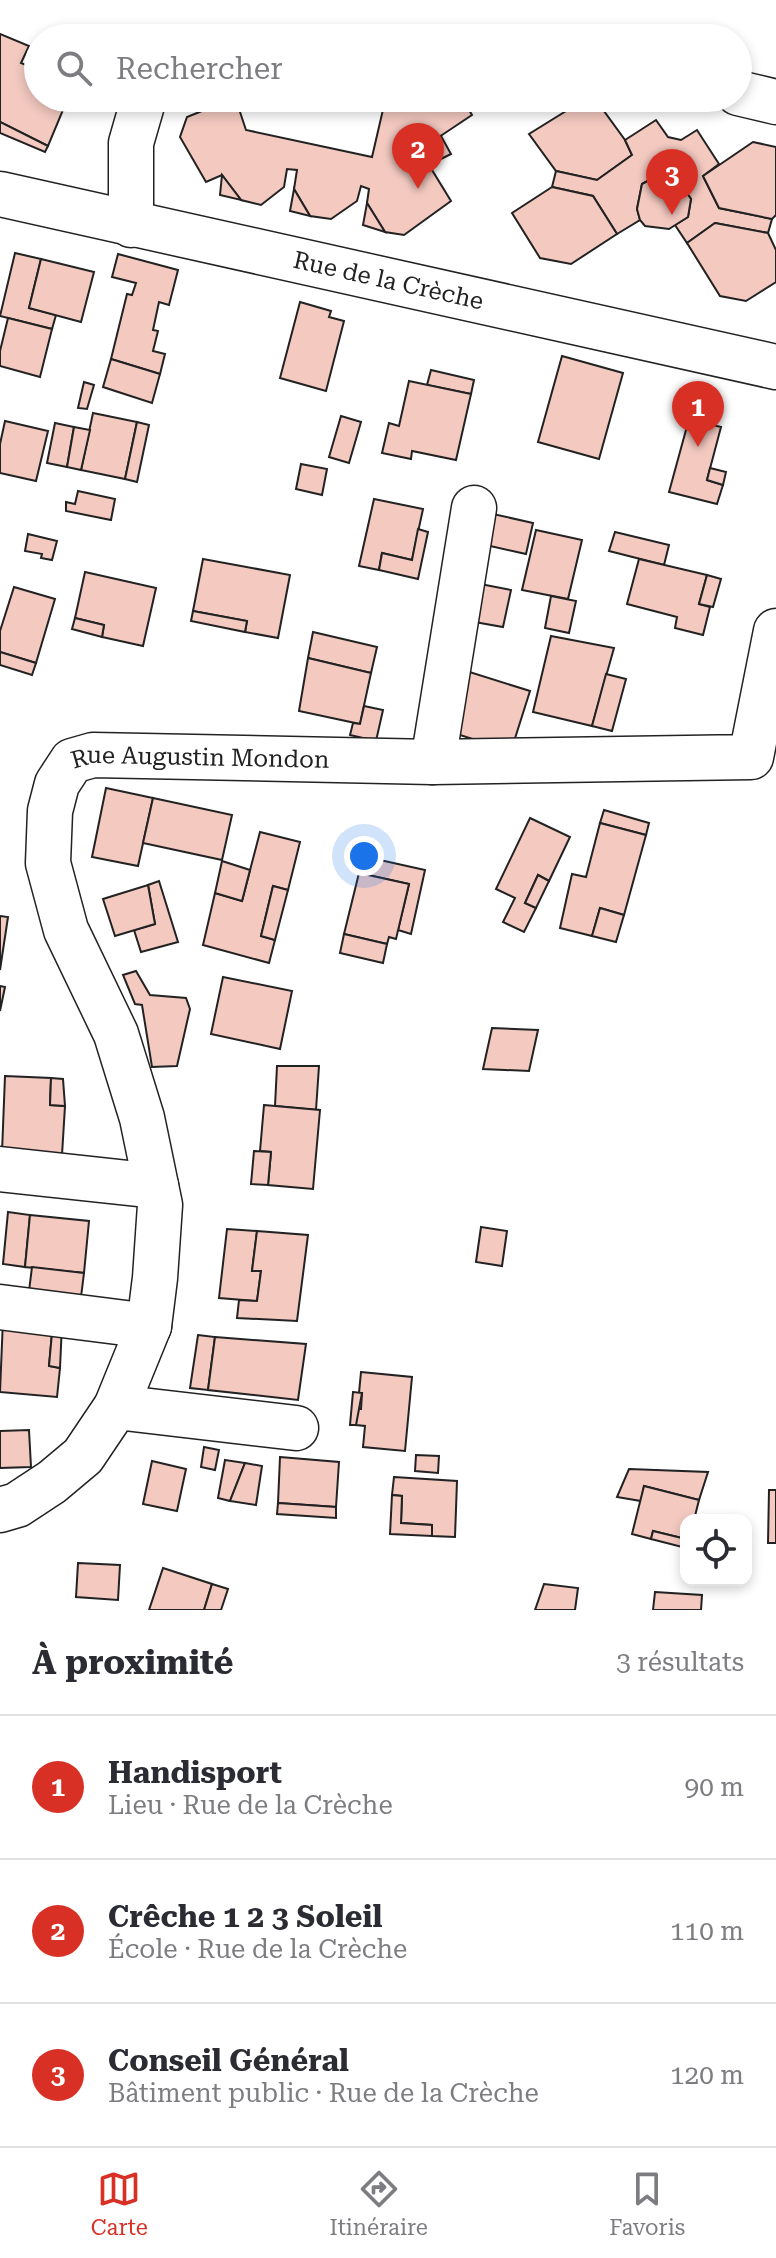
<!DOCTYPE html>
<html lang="fr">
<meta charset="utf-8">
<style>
body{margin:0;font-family:"Roboto Serif",serif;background:#f2f2f3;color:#2b2b33}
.controls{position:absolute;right:24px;bottom:24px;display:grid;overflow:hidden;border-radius:16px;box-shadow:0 4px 12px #0003}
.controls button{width:72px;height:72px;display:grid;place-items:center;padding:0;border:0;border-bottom:2px solid #e1e1e2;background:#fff;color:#2b2b33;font:40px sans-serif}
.you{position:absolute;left:364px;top:856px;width:28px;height:28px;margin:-20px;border:6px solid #fff;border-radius:50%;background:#1a73e8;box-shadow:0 0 0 12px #1a73e833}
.badge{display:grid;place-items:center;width:52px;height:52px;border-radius:50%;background:#d93025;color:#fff;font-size:26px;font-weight:700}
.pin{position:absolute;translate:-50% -66px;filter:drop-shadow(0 2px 4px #0008)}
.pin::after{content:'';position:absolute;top:42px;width:28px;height:24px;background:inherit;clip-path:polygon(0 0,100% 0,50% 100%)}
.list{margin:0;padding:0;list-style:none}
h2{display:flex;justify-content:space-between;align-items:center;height:104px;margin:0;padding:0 32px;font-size:34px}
h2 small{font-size:26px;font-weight:400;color:#7c7c81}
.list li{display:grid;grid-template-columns:52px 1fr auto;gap:24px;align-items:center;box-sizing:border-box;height:144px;padding:0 32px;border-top:2px solid #e1e1e2}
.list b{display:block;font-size:30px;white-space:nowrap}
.list p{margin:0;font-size:26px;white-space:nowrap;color:#7c7c81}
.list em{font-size:26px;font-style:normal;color:#7c7c81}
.icon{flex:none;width:44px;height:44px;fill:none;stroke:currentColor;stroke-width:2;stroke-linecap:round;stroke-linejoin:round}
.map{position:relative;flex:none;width:776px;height:1610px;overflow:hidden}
.search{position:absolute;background:#fff;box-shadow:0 4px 12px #0003;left:24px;right:24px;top:24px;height:88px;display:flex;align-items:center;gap:20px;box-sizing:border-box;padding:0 28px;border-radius:44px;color:#7c7c81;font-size:30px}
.sheet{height:536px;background:#fff}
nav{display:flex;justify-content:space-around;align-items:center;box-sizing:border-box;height:112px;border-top:2px solid #e1e1e2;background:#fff;font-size:22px;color:#7c7c81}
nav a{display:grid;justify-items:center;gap:4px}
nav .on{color:#d93025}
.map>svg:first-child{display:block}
.building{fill:#f3c9c0;stroke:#222;stroke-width:2}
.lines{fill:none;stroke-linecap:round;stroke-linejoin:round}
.minor-casing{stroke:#222;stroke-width:47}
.minor{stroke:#fff;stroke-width:44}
.labels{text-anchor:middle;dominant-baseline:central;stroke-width:6;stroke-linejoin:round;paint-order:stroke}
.street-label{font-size:24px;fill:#222;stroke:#fff}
</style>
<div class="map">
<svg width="776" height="1610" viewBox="0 0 776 1610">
<rect width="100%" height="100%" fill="#fff"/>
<!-- building -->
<g class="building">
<path d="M 0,34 L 29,46 L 21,63 L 38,70 L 38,98 L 68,98 L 48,146 L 0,122 Z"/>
<path d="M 214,98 L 246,98 L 250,105 L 240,112 L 246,130 L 372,157 L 385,101 L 373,98 L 462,98 L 472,115 L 436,139 L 429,165 L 451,201 L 404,235 L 385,232 L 367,203 L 369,189 L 361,186 L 357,201 L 331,219 L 310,216 L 294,189 L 297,170 L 287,169 L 284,187 L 261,205 L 241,200 L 222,175 L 206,182 L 180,137 L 187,117 L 202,111 L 200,108 L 211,104 Z"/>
<path d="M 579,103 L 601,107 L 625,140 L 632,155 L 597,180 L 556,171 L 529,134 Z"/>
<path d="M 656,120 L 668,137 L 681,140 L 697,130 L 719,164 L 703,176 L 719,208 L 772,219 L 768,233 L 715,223 L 687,243 L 675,225 L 688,217 L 691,199 L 670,169 L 642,184 L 637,209 L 640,220 L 617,234 L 593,196 L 552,187 L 556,171 L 597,180 L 632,155 L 625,140 Z"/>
<path d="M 0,122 L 48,146 L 45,152 L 0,133 Z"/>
<path d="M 441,136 L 451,154 L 429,165 L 436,139 Z"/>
<path d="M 753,142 L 776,147 L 776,215 L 772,219 L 719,208 L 703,176 Z"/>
<path d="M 670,169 L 691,199 L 688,217 L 669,229 L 645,226 L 640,220 L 637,209 L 642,184 Z"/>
<path d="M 222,175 L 241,200 L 220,195 Z"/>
<path d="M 552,187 L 593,196 L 617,234 L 571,264 L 540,258 L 512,213 Z"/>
<path d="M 294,189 L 310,216 L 290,211 Z"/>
<path d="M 367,203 L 385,232 L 363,225 Z"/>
<path d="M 715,223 L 768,233 L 776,250 L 776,282 L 746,301 L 720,296 L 687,243 Z"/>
<path d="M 15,253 L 41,259 L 29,308 L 56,315 L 52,329 L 0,316 Z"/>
<path d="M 118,254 L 178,270 L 169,305 L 159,302 L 153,330 L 158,331 L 153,351 L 165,354 L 160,374 L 111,359 L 127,294 L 132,295 L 136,283 L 112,277 Z"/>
<path d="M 41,259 L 94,272 L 81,322 L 29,308 Z"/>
<path d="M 300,302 L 331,311 L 329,317 L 344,321 L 326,391 L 280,378 Z"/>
<path d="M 8,318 L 52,329 L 40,377 L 0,366 L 0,351 Z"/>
<path d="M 562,356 L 623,373 L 599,459 L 538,442 Z"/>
<path d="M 111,359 L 160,374 L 152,403 L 103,387 Z"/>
<path d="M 431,370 L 474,380 L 471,394 L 427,385 Z"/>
<path d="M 409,381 L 471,394 L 456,460 L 412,451 L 411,459 L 382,453 L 389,423 L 399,426 Z"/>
<path d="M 84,382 L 94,385 L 87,409 L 78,408 Z"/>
<path d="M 93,413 L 137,422 L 125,479 L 81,470 Z"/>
<path d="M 341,416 L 361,422 L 349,463 L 329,457 Z"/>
<path d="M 689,419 L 721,427 L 707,480 L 723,485 L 717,504 L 669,492 Z"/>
<path d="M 5,421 L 48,431 L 36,481 L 0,473 L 0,444 Z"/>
<path d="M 137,422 L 149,425 L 137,482 L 125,479 Z"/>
<path d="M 55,423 L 74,427 L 67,467 L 47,463 Z"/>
<path d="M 74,427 L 90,430 L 81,470 L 67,467 Z"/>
<path d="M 301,464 L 327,469 L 322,495 L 296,489 Z"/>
<path d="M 710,468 L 726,472 L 723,485 L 707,480 Z"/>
<path d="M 78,491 L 115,499 L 111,520 L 66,511 L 66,502 L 75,504 Z"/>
<path d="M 374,499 L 423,509 L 412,560 L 382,553 L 379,570 L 359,566 Z"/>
<path d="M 484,512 L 533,523 L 526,554 L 477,543 Z"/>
<path d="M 418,529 L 428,532 L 418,579 L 379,570 L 382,553 L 412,560 Z"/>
<path d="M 536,530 L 582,540 L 568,599 L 522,590 Z"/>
<path d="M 615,532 L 669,545 L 664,565 L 609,551 Z"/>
<path d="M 28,534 L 57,541 L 52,560 L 41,558 L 42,554 L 25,551 Z"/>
<path d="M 203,559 L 290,575 L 278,638 L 245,632 L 247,621 L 193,611 Z"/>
<path d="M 639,559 L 707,575 L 699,604 L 710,607 L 703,635 L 675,628 L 677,617 L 627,604 Z"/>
<path d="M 85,572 L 156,588 L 143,646 L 102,637 L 104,625 L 75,618 Z"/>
<path d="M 707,575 L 721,579 L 713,607 L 699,604 Z"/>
<path d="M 470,582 L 511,590 L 503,627 L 463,620 Z"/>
<path d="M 14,587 L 55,599 L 36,663 L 0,652 L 0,631 Z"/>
<path d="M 551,596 L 576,601 L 569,633 L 545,628 Z"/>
<path d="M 193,611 L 247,621 L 245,632 L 191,621 Z"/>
<path d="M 75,618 L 104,625 L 102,637 L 72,629 Z"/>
<path d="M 313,632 L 377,647 L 371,673 L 308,658 Z"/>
<path d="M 551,636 L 614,648 L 592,726 L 533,712 Z"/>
<path d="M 0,652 L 36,663 L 32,675 L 0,665 Z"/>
<path d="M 308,658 L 371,673 L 360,724 L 299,711 Z"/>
<path d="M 460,669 L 530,691 L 511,751 L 441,729 Z"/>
<path d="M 606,674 L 626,679 L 612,731 L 592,726 Z"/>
<path d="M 364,706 L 383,710 L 376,741 L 350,735 L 353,723 L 360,724 Z"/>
<path d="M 106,788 L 153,798 L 138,866 L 92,857 Z"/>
<path d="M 153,798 L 232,815 L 222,860 L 143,843 Z"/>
<path d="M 604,810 L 649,823 L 646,835 L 600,823 Z"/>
<path d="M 530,818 L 570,837 L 549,881 L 538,875 L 525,903 L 536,908 L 524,932 L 503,922 L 515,898 L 496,889 Z"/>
<path d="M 600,823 L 646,835 L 624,915 L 600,908 L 592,936 L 560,928 L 572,874 L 586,877 Z"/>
<path d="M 260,832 L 300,842 L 288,890 L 273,886 L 261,936 L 275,940 L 269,963 L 203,945 L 215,893 L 242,901 Z"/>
<path d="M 362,856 L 425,870 L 411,934 L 398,930 L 409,884 L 359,873 Z"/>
<path d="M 222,861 L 250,870 L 242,901 L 215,893 Z"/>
<path d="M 359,873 L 409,884 L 396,939 L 389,937 L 387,944 L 344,934 Z"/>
<path d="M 538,875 L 549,881 L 536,908 L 525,903 Z"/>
<path d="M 159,881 L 178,942 L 141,952 L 134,930 L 155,924 L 148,885 Z"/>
<path d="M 148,885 L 155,924 L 115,936 L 103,899 Z"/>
<path d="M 273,886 L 288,890 L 275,940 L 261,936 Z"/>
<path d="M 600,908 L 624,915 L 616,942 L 592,936 Z"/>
<path d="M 0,916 L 8,917 L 0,970 Z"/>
<path d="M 344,934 L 387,944 L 383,963 L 340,953 Z"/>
<path d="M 136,971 L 150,995 L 186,998 L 190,1009 L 177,1066 L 152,1067 L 142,1005 L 135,1004 L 123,975 Z"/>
<path d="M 223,977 L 292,991 L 280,1049 L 211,1034 Z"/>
<path d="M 0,986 L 5,987 L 0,1011 Z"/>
<path d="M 492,1028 L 538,1030 L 529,1071 L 483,1069 Z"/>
<path d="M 277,1066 L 319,1066 L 316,1110 L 275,1106 Z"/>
<path d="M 5,1076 L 51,1078 L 50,1105 L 65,1106 L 62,1155 L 2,1152 Z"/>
<path d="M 51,1078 L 63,1079 L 65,1106 L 50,1105 Z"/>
<path d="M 264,1105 L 320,1110 L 313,1189 L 268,1185 L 271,1152 L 260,1151 Z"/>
<path d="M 254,1151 L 271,1152 L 268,1185 L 251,1184 Z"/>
<path d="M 8,1212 L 30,1215 L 25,1267 L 3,1264 Z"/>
<path d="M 30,1215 L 89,1221 L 84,1273 L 25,1267 Z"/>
<path d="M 481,1227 L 507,1231 L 502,1266 L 476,1262 Z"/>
<path d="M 227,1229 L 257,1231 L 252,1271 L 261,1271 L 257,1301 L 219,1298 Z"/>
<path d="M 257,1231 L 308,1235 L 297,1321 L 237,1318 L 239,1300 L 257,1301 L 261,1271 L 252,1271 Z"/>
<path d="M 32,1267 L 84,1273 L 80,1305 L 28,1299 Z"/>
<path d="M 3,1319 L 52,1333 L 49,1366 L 60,1368 L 57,1397 L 0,1392 Z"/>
<path d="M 62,1324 L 60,1368 L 49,1366 L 52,1333 Z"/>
<path d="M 198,1335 L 215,1337 L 208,1390 L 190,1388 Z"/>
<path d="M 215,1337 L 306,1344 L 298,1400 L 208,1390 Z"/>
<path d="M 361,1372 L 412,1377 L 405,1451 L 363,1447 L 365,1426 L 356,1425 L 357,1409 L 361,1409 L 362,1393 L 359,1393 Z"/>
<path d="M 353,1392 L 362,1393 L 356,1425 L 350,1425 Z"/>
<path d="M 29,1430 L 31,1467 L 0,1468 L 0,1431 Z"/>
<path d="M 204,1447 L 219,1450 L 215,1470 L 201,1467 Z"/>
<path d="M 416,1455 L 439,1456 L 438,1473 L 415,1471 Z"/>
<path d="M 280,1457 L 339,1462 L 336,1507 L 278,1503 Z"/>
<path d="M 225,1460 L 245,1463 L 230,1501 L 218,1498 Z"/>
<path d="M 152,1461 L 186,1469 L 177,1511 L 143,1504 Z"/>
<path d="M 245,1463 L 262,1466 L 256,1505 L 230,1501 Z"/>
<path d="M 629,1469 L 708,1472 L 699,1500 L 644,1486 L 641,1501 L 617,1497 Z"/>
<path d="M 394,1477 L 457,1481 L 455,1537 L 432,1536 L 432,1525 L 401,1523 L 402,1496 L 392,1495 Z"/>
<path d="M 644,1486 L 699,1500 L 694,1520 L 686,1520 L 686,1539 L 653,1531 L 651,1539 L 632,1534 Z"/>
<path d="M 769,1490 L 776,1490 L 776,1543 L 768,1543 Z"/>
<path d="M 392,1495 L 402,1496 L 401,1523 L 432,1525 L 432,1536 L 390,1534 Z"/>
<path d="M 278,1503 L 336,1507 L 336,1518 L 277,1514 Z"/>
<path d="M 653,1531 L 686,1539 L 686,1548 L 651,1539 Z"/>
<path d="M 78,1563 L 120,1565 L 118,1600 L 76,1597 Z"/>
<path d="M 163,1568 L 212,1584 L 204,1610 L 149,1610 Z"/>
<path d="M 212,1584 L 228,1589 L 221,1610 L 204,1610 Z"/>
<path d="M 544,1584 L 578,1588 L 575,1610 L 535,1610 Z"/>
<path d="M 655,1592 L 702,1595 L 701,1610 L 653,1610 Z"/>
</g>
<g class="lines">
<!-- minor casing -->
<g class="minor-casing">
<g id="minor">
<path d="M 738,93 L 776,102"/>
<path id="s1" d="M 0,194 L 776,367"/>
<path d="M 131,225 L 131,143 L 144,98"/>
<path d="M 433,762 L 474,508"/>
<path d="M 0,1169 L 156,1186"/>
<path d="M 0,1307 L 149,1326"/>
<path d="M 116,1407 L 296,1428"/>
<path id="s2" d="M 0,1510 L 17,1505 L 52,1482 L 83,1456 L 116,1407 L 149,1326 L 155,1278 L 160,1205 L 142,1118 L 116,1034 L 66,930 L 48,863 L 50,811 L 57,784 L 72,761 L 93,755 L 433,762 L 751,757 L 776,631"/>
</g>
</g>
<!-- minor -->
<use href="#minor" class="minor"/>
</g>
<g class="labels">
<!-- street labels -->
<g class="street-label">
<text stroke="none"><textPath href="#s1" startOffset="398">Rue de la Crèche</textPath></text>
<text stroke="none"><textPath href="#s2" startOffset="966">Rue Augustin Mondon</textPath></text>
</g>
</g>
</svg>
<div class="controls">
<button><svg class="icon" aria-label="locate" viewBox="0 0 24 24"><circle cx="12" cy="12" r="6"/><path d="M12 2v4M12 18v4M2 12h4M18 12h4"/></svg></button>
</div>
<div class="you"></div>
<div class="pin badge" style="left:698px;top:447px">1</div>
<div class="pin badge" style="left:418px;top:189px">2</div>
<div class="pin badge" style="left:672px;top:215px">3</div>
<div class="search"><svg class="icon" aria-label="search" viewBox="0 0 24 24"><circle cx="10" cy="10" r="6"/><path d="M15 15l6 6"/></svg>Rechercher</div>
</div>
<section class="sheet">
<h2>À proximité<small>3 résultats</small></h2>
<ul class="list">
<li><span class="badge">1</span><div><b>Handisport</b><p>Lieu · Rue de la Crèche</p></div><em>90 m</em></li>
<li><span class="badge">2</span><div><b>Crêche 1 2 3 Soleil</b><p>École · Rue de la Crèche</p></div><em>110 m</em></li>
<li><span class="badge">3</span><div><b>Conseil Général</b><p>Bâtiment public · Rue de la Crèche</p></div><em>120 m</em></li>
</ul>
</section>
<nav>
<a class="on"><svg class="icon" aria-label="map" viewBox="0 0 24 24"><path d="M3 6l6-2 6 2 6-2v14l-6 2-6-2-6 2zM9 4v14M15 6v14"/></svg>Carte</a>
<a><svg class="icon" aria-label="directions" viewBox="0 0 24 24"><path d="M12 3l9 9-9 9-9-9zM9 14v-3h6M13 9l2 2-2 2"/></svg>Itinéraire</a>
<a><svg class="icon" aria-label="saved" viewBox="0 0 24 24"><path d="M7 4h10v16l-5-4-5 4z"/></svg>Favoris</a>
</nav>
